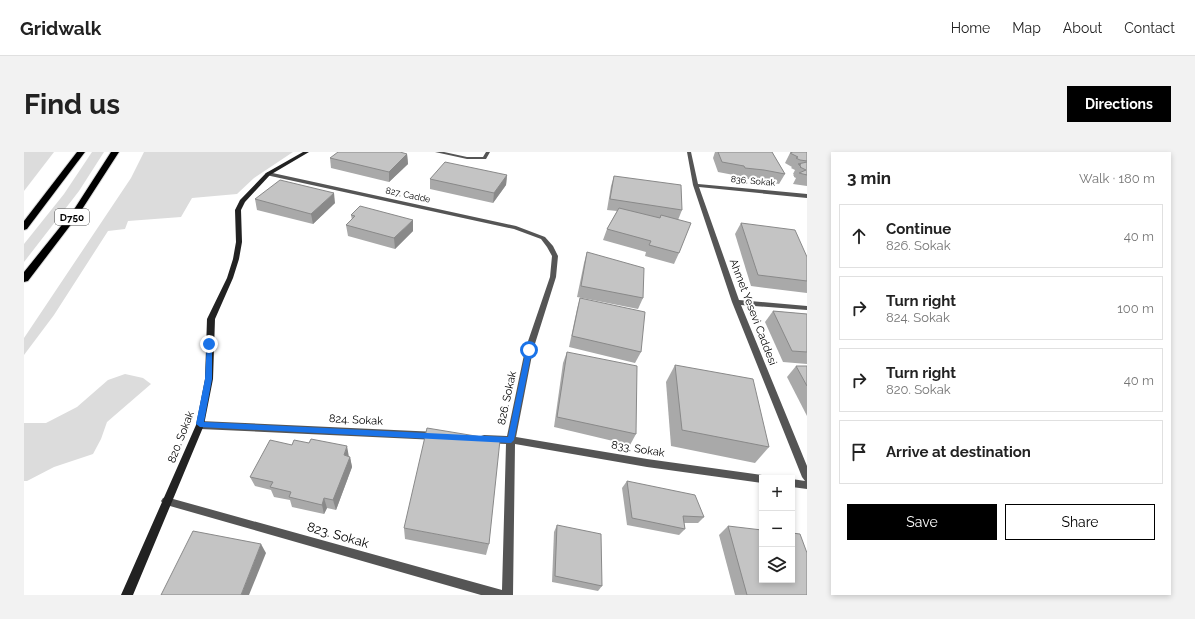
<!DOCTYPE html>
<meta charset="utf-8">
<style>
body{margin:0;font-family:Raleway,sans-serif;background:#f2f2f2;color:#222}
.controls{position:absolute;right:12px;bottom:12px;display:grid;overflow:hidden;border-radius:0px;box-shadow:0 2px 6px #0003}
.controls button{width:36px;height:36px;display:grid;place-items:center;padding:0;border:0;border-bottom:1px solid #e0e0e0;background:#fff;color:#222;font:20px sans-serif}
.stop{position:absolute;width:12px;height:12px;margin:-9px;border:3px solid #1a73e8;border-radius:50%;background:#fff}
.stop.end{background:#1a73e8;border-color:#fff;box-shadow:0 1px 4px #0008}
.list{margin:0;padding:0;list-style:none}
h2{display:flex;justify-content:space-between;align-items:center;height:52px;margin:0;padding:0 16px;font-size:17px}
h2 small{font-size:13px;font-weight:400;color:#767676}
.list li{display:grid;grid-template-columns:26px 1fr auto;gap:12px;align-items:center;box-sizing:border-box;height:64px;margin:0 8px 8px;padding:0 8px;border:1px solid #e0e0e0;border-radius:0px}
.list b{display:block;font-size:15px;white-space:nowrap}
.list p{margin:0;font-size:13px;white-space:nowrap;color:#767676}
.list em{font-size:13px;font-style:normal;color:#767676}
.actions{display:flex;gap:8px;padding:12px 16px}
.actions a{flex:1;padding:9px 0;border:1px solid #000;border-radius:0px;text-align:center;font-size:14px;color:#000}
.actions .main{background:#000;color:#fff}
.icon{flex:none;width:22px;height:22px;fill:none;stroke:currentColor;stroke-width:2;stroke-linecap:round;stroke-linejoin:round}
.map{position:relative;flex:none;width:783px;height:443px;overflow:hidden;border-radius:0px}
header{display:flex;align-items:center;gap:24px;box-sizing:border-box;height:56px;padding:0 20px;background:#fff;border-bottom:1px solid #e0e0e0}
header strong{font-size:19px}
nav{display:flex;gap:22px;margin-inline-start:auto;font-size:14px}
.intro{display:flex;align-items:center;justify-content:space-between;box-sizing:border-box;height:96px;padding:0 24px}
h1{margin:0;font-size:28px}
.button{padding:10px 18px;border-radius:0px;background:#000;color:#fff;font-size:14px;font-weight:700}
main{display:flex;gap:24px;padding:0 24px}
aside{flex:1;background:#fff;border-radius:0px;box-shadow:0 2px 6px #0003}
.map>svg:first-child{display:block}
.green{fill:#dcdcdc}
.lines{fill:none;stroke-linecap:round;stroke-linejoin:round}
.highway-casing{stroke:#dbdbdb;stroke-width:2}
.street{fill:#555;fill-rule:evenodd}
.secondary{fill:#222;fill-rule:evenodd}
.highway{fill:#000;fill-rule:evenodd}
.wall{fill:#a9a9a9}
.shaded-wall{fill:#898989}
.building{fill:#c4c4c4;stroke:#898989}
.route{fill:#1a73e8}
.labels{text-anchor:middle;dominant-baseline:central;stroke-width:4;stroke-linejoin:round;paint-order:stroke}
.far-street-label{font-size:9px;fill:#000;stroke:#fff}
.shield{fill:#fff;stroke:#4c4c4c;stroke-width:1}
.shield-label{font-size:10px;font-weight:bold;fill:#000}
.street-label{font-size:11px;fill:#000;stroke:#fff}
.near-street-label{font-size:13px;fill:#000;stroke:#fff}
</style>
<header>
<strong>Gridwalk</strong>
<nav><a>Home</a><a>Map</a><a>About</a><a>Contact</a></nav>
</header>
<div class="intro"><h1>Find us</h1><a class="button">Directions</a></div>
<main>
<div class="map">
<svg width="783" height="443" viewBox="0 0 783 443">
<rect width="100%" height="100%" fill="#fff"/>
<!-- green -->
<g class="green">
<path d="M 0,0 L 30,0 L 0,39 Z"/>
<path d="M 68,0 L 80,0 L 55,39 L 0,110 L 0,92 L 40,42 Z"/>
<path d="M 120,0 L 269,0 L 230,26 L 213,42 L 168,46 L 157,65 L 104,69 L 101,77 L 84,79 L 30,163 L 0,203 L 0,186 L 107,26 Z"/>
<path d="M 101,222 L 119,226 L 127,232 L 83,270 L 77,287 L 69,302 L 30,315 L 3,329 L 0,329 L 0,271 L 22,271 L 53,255 L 84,228 Z"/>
</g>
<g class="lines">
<!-- highway casing -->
<g class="highway-casing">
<g id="highway">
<path d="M 53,0 L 61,0 L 3,77 L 0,78 L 0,69 Z"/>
<path d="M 87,0 L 95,0 L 55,62 L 4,129 L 0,130 L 0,120 L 49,59 Z"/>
</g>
</g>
<!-- street -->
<g class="street">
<path d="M 411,0 L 420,0 L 443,5 L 459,5 L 462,0 L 466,0 L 462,7 L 443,7 Z"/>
<path d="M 663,0 L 667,0 L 674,32 L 783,42 L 783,46 L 675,35 L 715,148 L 783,154 L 783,158 L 717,153 L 783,314 L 783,337 L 768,335 L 768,327 L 781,329 L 778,325 L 708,150 L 669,33 Z"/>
<path d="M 244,20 L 492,74 L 521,85 L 529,94 L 534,104 L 532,125 L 509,198 L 492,285 L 623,307 L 738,323 L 741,324 L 742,326 L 738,326 L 738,331 L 623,315 L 491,292 L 489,443 L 457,443 L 139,352 L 137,349 L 139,346 L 142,345 L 478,438 L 482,292 L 460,291 L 457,290 L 456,287 L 457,284 L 460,283 L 483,284 L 501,198 L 526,125 L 528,104 L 523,95 L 517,87 L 490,77 L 242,23 L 241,22 Z"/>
<path d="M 176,269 L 413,280 L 416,281 L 417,284 L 416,287 L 413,288 L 176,277 L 173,275 L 172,273 L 173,271 Z"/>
</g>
<!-- secondary -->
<path class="secondary" d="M 279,0 L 285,0 L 246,23 L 221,50 L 217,58 L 218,90 L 215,107 L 209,126 L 191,167 L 189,227 L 180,273 L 109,443 L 97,443 L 172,273 L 181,227 L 183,167 L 203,126 L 209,107 L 212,90 L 211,58 L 216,48 L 242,21 Z"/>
<!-- highway -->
<use href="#highway" class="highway"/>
</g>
<!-- wall -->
<g class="wall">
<path d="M 691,0 L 748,0 L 761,22 L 755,32 L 734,28 L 716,26 L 715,24 L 694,20 L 689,6 Z"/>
<path d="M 783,0 L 783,34 L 769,32 L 772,26 L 770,25 L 770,24 L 769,23 L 770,22 L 769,22 L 771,18 L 767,16 L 768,15 L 761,11 L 766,1 Z"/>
<path d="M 383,2 L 384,12 L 365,30 L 307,16 L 306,6 Z"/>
<path d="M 483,23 L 482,33 L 469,51 L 406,37 L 406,27 Z"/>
<path d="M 590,24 L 658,58 L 654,68 L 655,101 L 650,112 L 621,104 L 622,100 L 579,88 L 583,77 L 593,59 L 583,58 L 587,34 Z"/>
<path d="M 231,47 L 311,51 L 289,72 L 233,58 Z"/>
<path d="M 327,63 L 389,79 L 371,97 L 324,84 L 322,73 L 328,68 Z"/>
<path d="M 717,71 L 783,105 L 783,141 L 727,134 L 711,82 Z"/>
<path d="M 563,100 L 619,146 L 614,157 L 553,145 L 560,111 Z"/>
<path d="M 556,146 L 617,200 L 611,211 L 545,195 L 553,157 Z"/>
<path d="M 749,159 L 783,162 L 783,212 L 759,210 L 741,170 Z"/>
<path d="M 543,200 L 612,282 L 606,293 L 530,275 L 539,211 Z"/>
<path d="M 651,213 L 745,295 L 731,311 L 647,294 L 642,230 Z"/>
<path d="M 772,214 L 783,214 L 783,264 L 763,225 Z"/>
<path d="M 325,305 L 326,305 L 328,315 L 312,358 L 303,356 L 300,362 L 268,355 L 266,348 L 250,345 L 247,338 L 231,334 L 226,325 Z"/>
<path d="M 603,329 L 680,365 L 674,371 L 660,371 L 661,377 L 655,383 L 603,373 L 598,336 Z"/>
<path d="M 533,373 L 578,434 L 574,439 L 528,430 L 530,380 Z"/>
<path d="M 704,374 L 783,443 L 711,443 L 695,383 Z"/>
<path d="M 380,376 L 465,392 L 462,403 L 381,387 Z"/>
</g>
<!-- shaded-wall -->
<g class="shaded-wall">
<path d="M 383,2 L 384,12 L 365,30 L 365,20 Z"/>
<path d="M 483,23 L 482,33 L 469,51 L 470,41 Z"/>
<path d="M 310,41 L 311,51 L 289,72 L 287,62 Z"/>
<path d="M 389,68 L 389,79 L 371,97 L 370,86 Z"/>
<path d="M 323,294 L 325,305 L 320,303 Z"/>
<path d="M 326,305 L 328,315 L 312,358 L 309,348 Z"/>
<path d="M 300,346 L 303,356 L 300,362 L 298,353 Z"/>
<path d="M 237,392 L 242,401 L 225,443 L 217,443 Z"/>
</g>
<!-- building -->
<g class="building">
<path d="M 314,0 L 376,0 L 383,2 L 365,20 L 306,6 Z"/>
<path d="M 694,0 L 748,0 L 761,22 L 740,18 L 721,16 L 720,14 L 698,10 Z"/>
<path d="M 769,0 L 783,0 L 783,9 L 776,8 L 772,6 L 774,5 L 766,1 Z"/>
<path d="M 421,10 L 483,23 L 470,41 L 406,27 Z"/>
<path d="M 783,10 L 783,23 L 775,21 L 782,18 L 776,15 L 777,15 L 775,13 L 777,13 L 774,12 Z"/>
<path d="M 590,24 L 657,33 L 658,58 L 586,47 Z"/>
<path d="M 256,28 L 310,41 L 287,62 L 231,47 Z"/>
<path d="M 336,54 L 389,68 L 370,86 L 322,73 L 331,64 L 327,63 Z"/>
<path d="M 595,56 L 636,66 L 637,63 L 667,71 L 655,101 L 625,93 L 627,89 L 583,77 Z"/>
<path d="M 717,71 L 771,78 L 783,105 L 783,129 L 734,123 Z"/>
<path d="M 563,100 L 620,116 L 619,146 L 557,134 Z"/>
<path d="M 556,146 L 621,160 L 617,200 L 548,184 Z"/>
<path d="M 749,159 L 783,162 L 783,200 L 768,199 Z"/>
<path d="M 543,200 L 613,214 L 612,282 L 533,265 Z"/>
<path d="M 651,213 L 729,227 L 745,295 L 658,278 Z"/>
<path d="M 772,214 L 783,214 L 783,234 Z"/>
<path d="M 403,276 L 476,288 L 465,392 L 380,376 Z"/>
<path d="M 287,287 L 323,294 L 320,303 L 326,305 L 309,348 L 300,346 L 298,353 L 265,345 L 267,340 L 246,335 L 249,330 L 226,325 L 246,288 L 268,293 L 270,288 L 285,291 Z"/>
<path d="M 603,329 L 671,343 L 680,365 L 659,364 L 661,377 L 608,366 Z"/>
<path d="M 533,373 L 577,382 L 578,434 L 531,424 Z"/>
<path d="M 704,374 L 738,378 L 738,428 L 768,428 L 768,381 L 776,382 L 783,401 L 783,443 L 723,443 Z"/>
<path d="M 169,379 L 237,392 L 217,443 L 137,443 Z"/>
</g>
<!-- route -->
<path class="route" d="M 183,190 L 188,192 L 188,227 L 180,270 L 484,285 L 502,198 L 505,196 L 508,198 L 490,288 L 487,291 L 176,275 L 172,272 L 181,227 Z"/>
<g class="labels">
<!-- far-street labels -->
<g class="far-street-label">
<text transform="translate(729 29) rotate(5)">836. Sokak</text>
<text transform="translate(384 43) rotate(12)">827. Cadde</text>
</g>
<!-- shield labels -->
<rect class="shield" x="31" y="57" width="34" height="16" rx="3"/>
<g class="shield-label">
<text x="48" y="65">D750</text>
</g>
<!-- street labels -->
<g class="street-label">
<text transform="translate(729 160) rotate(69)">Ahmet Yesevi Caddesi</text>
<text transform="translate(483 246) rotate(-78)">826. Sokak</text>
<text transform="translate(332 268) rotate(3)">824. Sokak</text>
<text transform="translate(157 285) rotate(-69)">820. Sokak</text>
<text transform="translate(614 297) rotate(9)">833. Sokak</text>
</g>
<!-- near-street labels -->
<g class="near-street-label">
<text transform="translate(314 383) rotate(16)">823. Sokak</text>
</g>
</g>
</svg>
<div class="controls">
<button>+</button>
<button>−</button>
<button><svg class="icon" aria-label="layers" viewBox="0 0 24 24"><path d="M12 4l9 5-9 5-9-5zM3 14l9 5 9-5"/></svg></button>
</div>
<div class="stop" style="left:505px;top:198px"></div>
<div class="stop end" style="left:185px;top:192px"></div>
</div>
<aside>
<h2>3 min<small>Walk · 180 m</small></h2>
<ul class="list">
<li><svg class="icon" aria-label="ahead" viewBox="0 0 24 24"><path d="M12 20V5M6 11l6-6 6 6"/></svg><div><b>Continue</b><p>826. Sokak</p></div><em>40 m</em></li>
<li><svg class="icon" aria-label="right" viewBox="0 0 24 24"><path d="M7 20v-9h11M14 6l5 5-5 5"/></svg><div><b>Turn right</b><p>824. Sokak</p></div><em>100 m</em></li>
<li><svg class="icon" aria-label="right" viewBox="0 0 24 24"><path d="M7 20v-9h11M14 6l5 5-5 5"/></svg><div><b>Turn right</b><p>820. Sokak</p></div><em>40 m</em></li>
<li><svg class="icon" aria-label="arrive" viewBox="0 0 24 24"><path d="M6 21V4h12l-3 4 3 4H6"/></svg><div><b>Arrive at destination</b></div></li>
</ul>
<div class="actions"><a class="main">Save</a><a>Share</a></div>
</aside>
</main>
